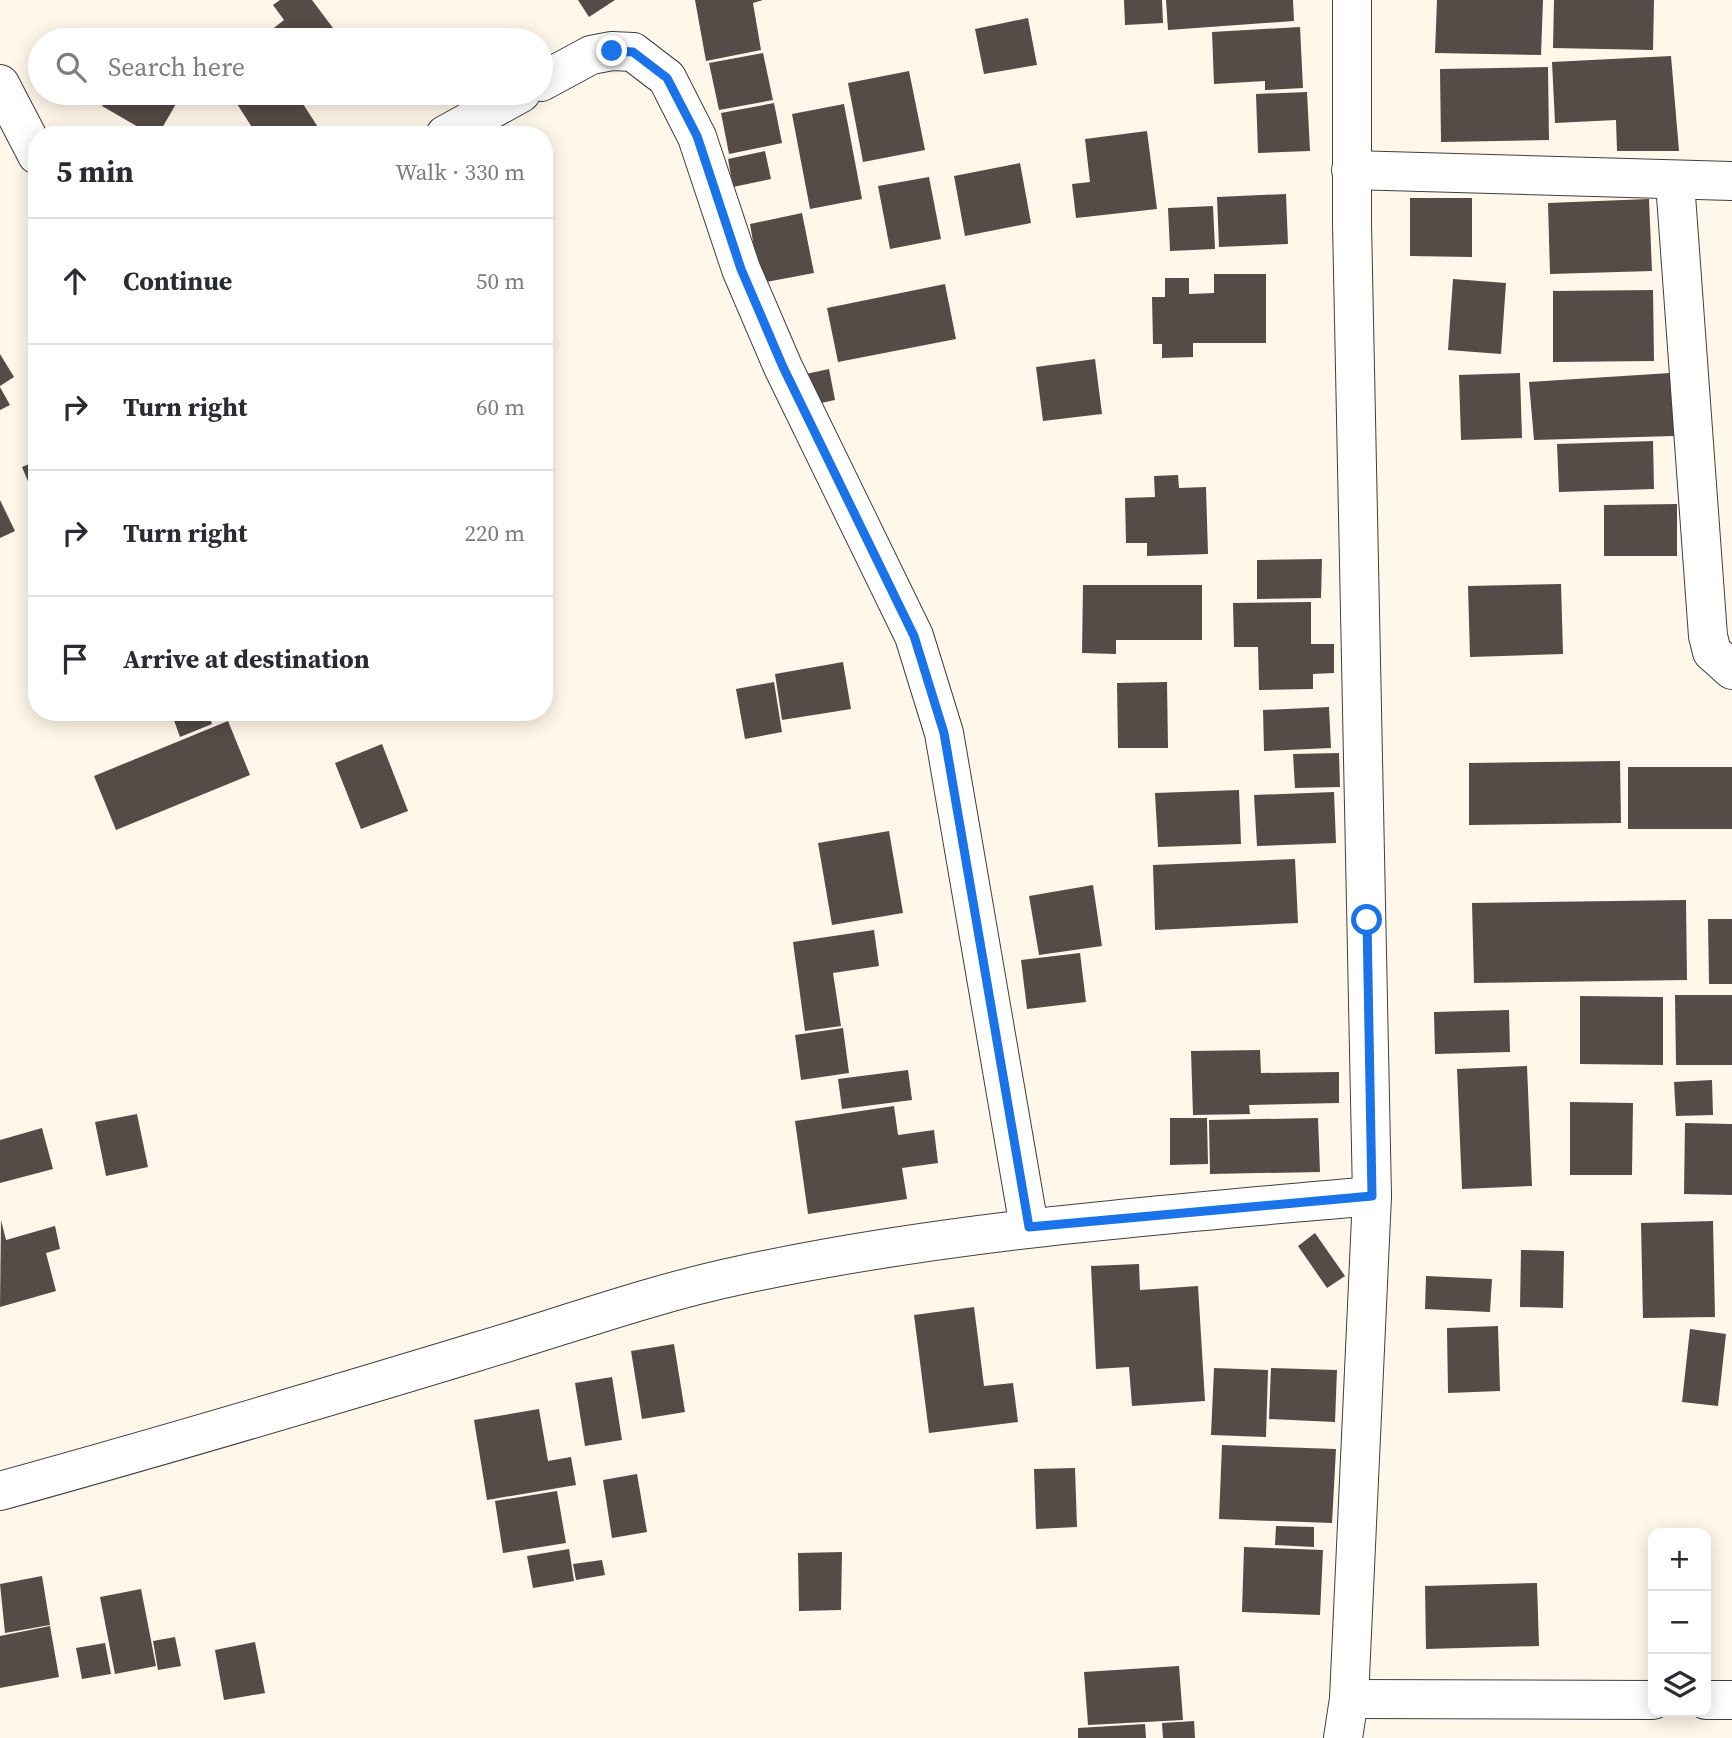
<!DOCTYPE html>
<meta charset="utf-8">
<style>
body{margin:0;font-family:"Source Serif 4",serif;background:#f2f2f3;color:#2b2b33}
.controls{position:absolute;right:21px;bottom:21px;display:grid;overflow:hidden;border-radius:14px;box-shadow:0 4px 18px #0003}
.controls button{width:63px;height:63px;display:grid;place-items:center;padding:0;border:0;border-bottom:2px solid #e1e1e2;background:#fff;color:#2b2b33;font:35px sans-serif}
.stop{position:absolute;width:21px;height:21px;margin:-16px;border:5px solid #1a73e8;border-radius:50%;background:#fff}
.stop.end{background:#1a73e8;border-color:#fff;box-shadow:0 2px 7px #0008}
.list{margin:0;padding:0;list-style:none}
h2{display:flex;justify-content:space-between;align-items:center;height:91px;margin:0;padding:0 28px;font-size:30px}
h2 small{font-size:23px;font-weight:400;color:#7c7c81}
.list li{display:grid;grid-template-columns:46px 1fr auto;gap:21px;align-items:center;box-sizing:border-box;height:126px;padding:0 28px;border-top:2px solid #e1e1e2}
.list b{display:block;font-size:26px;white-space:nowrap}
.list em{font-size:23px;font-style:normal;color:#7c7c81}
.icon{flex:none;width:38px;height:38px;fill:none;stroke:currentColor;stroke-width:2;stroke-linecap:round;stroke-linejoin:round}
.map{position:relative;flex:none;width:1732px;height:1738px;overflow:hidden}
.search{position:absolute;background:#fff;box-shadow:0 4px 18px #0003;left:28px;top:28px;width:525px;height:77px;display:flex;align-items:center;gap:18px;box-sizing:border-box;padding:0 24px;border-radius:38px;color:#7c7c81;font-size:26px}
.panel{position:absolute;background:#fff;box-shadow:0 4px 18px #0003;left:28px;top:126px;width:525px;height:595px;border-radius:28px}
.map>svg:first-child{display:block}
.building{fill:#554b47}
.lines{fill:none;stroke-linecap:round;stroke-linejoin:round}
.minor-casing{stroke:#3f3f3f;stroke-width:40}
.minor{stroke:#fff;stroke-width:38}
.route{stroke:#1a73e8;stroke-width:9}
</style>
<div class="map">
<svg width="1732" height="1738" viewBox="0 0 1732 1738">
<rect width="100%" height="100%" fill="#fff8ea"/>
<!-- building -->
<g class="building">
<path d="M 280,0 L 312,0 L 342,40 L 276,40 L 270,31 L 284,20 L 273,5 Z"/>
<path d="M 578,0 L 615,0 L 589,17 Z"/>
<path d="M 695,0 L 763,0 L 753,3 L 761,50 L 706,61 Z"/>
<path d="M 1124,0 L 1162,0 L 1163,23 L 1125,25 Z"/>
<path d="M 1166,0 L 1293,0 L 1294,21 L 1168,30 Z"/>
<path d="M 1437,0 L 1543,0 L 1541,55 L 1435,53 Z"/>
<path d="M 1554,0 L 1654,0 L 1653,50 L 1553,48 Z"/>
<path d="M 1028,18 L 1037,65 L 984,74 L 975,29 Z"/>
<path d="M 1300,27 L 1303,88 L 1265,90 L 1265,81 L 1214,84 L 1212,32 Z"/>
<path d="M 763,53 L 773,100 L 719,110 L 709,63 Z"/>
<path d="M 1671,56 L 1679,151 L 1617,151 L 1616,120 L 1555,123 L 1552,62 Z"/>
<path d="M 1548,67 L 1549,140 L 1441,142 L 1440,69 Z"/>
<path d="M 909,71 L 925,150 L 863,162 L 848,83 Z"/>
<path d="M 1307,92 L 1310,151 L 1258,153 L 1256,94 Z"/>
<path d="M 110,93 L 173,93 L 180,97 L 158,135 L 152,135 L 102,106 Z"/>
<path d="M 230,93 L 296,93 L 323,135 L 257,135 Z"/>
<path d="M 774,103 L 782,143 L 729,154 L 721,113 Z"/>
<path d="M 844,104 L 862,199 L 810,209 L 792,114 Z"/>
<path d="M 1147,131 L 1157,209 L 1076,218 L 1072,184 L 1090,182 L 1085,139 Z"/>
<path d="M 765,151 L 771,179 L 733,187 L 728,159 Z"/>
<path d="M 1020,163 L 1031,223 L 965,236 L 954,176 Z"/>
<path d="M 929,177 L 941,239 L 890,249 L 878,186 Z"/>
<path d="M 1286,194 L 1288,244 L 1219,247 L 1217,197 Z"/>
<path d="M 1410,198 L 1472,198 L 1472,257 L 1410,256 Z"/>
<path d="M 1649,199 L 1652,271 L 1550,274 L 1548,203 Z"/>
<path d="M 1213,206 L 1215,249 L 1170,251 L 1168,208 Z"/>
<path d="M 802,213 L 814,273 L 760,283 L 750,224 Z"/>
<path d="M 1214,274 L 1266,274 L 1266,343 L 1193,343 L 1193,357 L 1162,358 L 1162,344 L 1153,344 L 1152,297 L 1165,297 L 1165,278 L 1189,278 L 1189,294 L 1214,293 Z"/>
<path d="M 1453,279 L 1506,283 L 1501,354 L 1448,350 Z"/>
<path d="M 945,284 L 956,339 L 838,362 L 827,308 Z"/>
<path d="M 1653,290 L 1654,361 L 1553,362 L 1553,291 Z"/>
<path d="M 0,354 L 14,377 L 0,386 Z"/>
<path d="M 1095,359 L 1102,414 L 1043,421 L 1036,367 Z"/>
<path d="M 829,369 L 835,400 L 812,405 L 806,374 Z"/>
<path d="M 1520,373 L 1522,438 L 1461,440 L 1459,375 Z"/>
<path d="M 1670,373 L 1674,436 L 1534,440 L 1529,382 Z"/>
<path d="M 0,387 L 10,405 L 0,410 Z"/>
<path d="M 1653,441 L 1654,489 L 1559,492 L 1557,444 Z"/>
<path d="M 37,461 L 37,503 L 22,467 Z"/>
<path d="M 1178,475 L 1179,488 L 1206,487 L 1208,554 L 1147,556 L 1147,543 L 1126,543 L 1125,498 L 1155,497 L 1154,476 Z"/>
<path d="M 0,500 L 15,531 L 0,538 Z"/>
<path d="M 1677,504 L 1677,556 L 1604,556 L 1604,505 Z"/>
<path d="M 1322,559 L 1321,598 L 1257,599 L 1257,560 Z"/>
<path d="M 1561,584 L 1563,654 L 1470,657 L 1468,586 Z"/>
<path d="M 1083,585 L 1202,585 L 1202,640 L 1116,640 L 1116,654 L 1082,653 Z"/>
<path d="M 1311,602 L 1311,644 L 1334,644 L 1334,673 L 1313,674 L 1313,689 L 1259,690 L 1258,647 L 1234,647 L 1233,603 Z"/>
<path d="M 843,662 L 851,709 L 782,720 L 775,674 Z"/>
<path d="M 774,682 L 782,732 L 745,739 L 736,689 Z"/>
<path d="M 1167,682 L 1168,748 L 1118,748 L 1117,683 Z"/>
<path d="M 1329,707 L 1331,748 L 1264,751 L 1263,710 Z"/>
<path d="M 171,712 L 208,712 L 212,724 L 180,737 Z"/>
<path d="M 228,721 L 250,775 L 116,830 L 94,776 Z"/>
<path d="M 382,744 L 408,811 L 361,829 L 335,763 Z"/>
<path d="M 1339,753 L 1340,787 L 1295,788 L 1293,754 Z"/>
<path d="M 1620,761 L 1621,823 L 1469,825 L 1469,763 Z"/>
<rect x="1628" y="767" width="104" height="62"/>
<path d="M 1239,790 L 1241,844 L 1158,847 L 1155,793 Z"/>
<path d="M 1334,792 L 1336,843 L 1257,846 L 1254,795 Z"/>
<path d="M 889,831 L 903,913 L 832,925 L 818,843 Z"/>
<path d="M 1295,859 L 1298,923 L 1155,930 L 1153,865 Z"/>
<path d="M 1093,885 L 1102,946 L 1039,955 L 1029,896 Z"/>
<path d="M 1686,900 L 1687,980 L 1474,983 L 1472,903 Z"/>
<path d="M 1708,919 L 1732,919 L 1732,984 L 1709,984 Z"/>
<path d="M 874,930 L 879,966 L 833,973 L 841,1026 L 805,1031 L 793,942 Z"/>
<path d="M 1080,953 L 1086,1002 L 1027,1009 L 1021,960 Z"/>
<path d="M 1675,995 L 1732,995 L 1732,1065 L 1676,1065 Z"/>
<path d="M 1580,996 L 1663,997 L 1663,1065 L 1580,1064 Z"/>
<path d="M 1509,1010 L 1510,1052 L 1435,1054 L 1434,1012 Z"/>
<path d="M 843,1028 L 849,1073 L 801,1080 L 795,1035 Z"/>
<path d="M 1260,1050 L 1261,1073 L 1339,1072 L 1339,1103 L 1249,1105 L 1250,1114 L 1193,1115 L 1191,1051 Z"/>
<path d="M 1527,1066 L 1532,1186 L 1462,1189 L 1457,1069 Z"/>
<path d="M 908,1070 L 912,1100 L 842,1109 L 838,1079 Z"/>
<path d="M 1712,1080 L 1713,1115 L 1676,1116 L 1674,1082 Z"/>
<path d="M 1570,1102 L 1633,1103 L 1632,1175 L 1570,1175 Z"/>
<path d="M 894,1106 L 898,1135 L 934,1130 L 938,1163 L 902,1168 L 907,1199 L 808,1214 L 795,1121 Z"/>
<path d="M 137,1114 L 148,1167 L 106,1176 L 95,1122 Z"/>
<path d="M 1170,1118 L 1207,1118 L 1208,1164 L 1170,1165 Z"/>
<path d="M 1318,1118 L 1320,1172 L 1210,1174 L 1209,1120 Z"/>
<path d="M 1685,1123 L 1732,1124 L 1732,1195 L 1684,1194 Z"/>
<path d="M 42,1128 L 53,1169 L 0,1183 L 0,1140 Z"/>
<path d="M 1,1220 L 6,1240 L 55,1226 L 60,1249 L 46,1253 L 56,1291 L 0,1307 Z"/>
<path d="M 1713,1221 L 1715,1317 L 1643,1318 L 1641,1223 Z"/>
<path d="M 1315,1233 L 1345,1276 L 1327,1288 L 1298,1246 Z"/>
<path d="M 1521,1250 L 1564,1251 L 1563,1308 L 1520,1307 Z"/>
<path d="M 1139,1264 L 1140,1290 L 1198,1286 L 1205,1401 L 1132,1406 L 1129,1367 L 1096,1369 L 1091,1266 Z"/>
<path d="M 1426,1276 L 1492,1279 L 1490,1312 L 1425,1309 Z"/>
<path d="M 974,1307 L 984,1386 L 1013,1383 L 1018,1422 L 929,1433 L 914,1315 Z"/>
<path d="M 1498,1326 L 1500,1391 L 1448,1393 L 1447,1328 Z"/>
<path d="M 1690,1329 L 1726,1334 L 1718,1406 L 1682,1402 Z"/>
<path d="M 674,1344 L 685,1412 L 642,1419 L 631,1351 Z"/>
<path d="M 1214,1368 L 1268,1370 L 1266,1437 L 1211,1435 Z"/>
<path d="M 1271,1368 L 1337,1370 L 1335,1422 L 1269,1419 Z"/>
<path d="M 612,1377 L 622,1440 L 585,1446 L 575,1383 Z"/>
<path d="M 539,1409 L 548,1461 L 571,1457 L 576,1485 L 487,1500 L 474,1420 Z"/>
<path d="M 1222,1445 L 1336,1449 L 1332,1523 L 1219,1519 Z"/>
<path d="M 1075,1468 L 1077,1527 L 1036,1529 L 1034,1469 Z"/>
<path d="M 637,1474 L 647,1532 L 612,1538 L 603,1480 Z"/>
<path d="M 557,1491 L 566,1543 L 503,1553 L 495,1501 Z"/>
<path d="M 1276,1526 L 1314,1527 L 1314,1547 L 1275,1545 Z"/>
<path d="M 1244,1547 L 1323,1550 L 1320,1615 L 1242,1612 Z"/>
<path d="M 569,1549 L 574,1581 L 533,1588 L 527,1556 Z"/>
<path d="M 842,1552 L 841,1610 L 799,1611 L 798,1553 Z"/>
<path d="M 602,1560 L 605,1575 L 576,1580 L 573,1564 Z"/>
<path d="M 42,1576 L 50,1625 L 5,1633 L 0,1584 Z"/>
<path d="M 1537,1583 L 1539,1646 L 1426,1649 L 1425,1586 Z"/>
<path d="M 141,1589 L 156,1666 L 115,1674 L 100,1597 Z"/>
<path d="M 50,1626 L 59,1677 L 0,1688 L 0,1636 Z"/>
<path d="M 175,1637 L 181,1666 L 158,1670 L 153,1641 Z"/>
<path d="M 255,1642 L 265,1693 L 224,1700 L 215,1650 Z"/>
<path d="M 105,1643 L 111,1674 L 82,1679 L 76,1648 Z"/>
<path d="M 1179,1666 L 1183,1720 L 1088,1725 L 1084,1672 Z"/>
<path d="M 1194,1721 L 1195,1738 L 1163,1738 L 1162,1723 Z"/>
<path d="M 1145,1724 L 1146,1738 L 1078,1738 L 1078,1728 Z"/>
</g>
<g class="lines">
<!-- minor casing -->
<g class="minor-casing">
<g id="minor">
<path d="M 541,82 L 591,55 L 612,51 L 633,52 L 667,78 L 697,137 L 741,269 L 783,367 L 914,636 L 944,733 L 1029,1227"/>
<path d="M 0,84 L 37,155"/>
<path d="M 445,135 L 521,93"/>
<path d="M 1351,170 L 1732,181"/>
<path d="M 1675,182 L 1708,636 L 1712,652 L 1732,670"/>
<path d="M 0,1491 C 159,1447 318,1400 476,1352 C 564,1326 651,1294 741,1275 C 949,1230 1161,1215 1372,1196"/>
<path d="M 1349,1699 L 1653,1700"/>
<path d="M 1706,1700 L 1732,1700"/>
<path d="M 1343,1738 L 1349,1699 L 1372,1196 L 1352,223 L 1352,0"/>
</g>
</g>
<!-- minor -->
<use href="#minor" class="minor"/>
</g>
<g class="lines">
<!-- route -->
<path class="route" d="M 612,51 L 633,52 L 667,78 L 697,136 L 741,269 L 783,367 L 914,636 L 944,733 L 1029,1227 L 1372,1196 L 1367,920"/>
</g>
</svg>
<div class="controls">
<button>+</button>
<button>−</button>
<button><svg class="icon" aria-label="layers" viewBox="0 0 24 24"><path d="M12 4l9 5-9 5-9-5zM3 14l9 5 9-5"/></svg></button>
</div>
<div class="stop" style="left:1367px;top:920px"></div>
<div class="stop end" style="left:612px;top:51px"></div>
<div class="search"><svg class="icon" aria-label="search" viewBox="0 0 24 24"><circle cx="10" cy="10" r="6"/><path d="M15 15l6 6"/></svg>Search here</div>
<section class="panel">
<h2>5 min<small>Walk · 330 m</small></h2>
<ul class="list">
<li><svg class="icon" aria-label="ahead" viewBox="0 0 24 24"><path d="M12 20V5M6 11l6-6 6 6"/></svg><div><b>Continue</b></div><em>50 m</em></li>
<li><svg class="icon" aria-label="right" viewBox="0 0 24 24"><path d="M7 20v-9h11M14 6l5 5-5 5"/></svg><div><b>Turn right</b></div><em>60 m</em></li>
<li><svg class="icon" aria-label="right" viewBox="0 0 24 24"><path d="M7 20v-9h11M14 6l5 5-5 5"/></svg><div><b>Turn right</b></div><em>220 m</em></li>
<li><svg class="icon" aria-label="arrive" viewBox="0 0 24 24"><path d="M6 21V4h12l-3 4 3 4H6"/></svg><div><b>Arrive at destination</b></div></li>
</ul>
</section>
</div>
